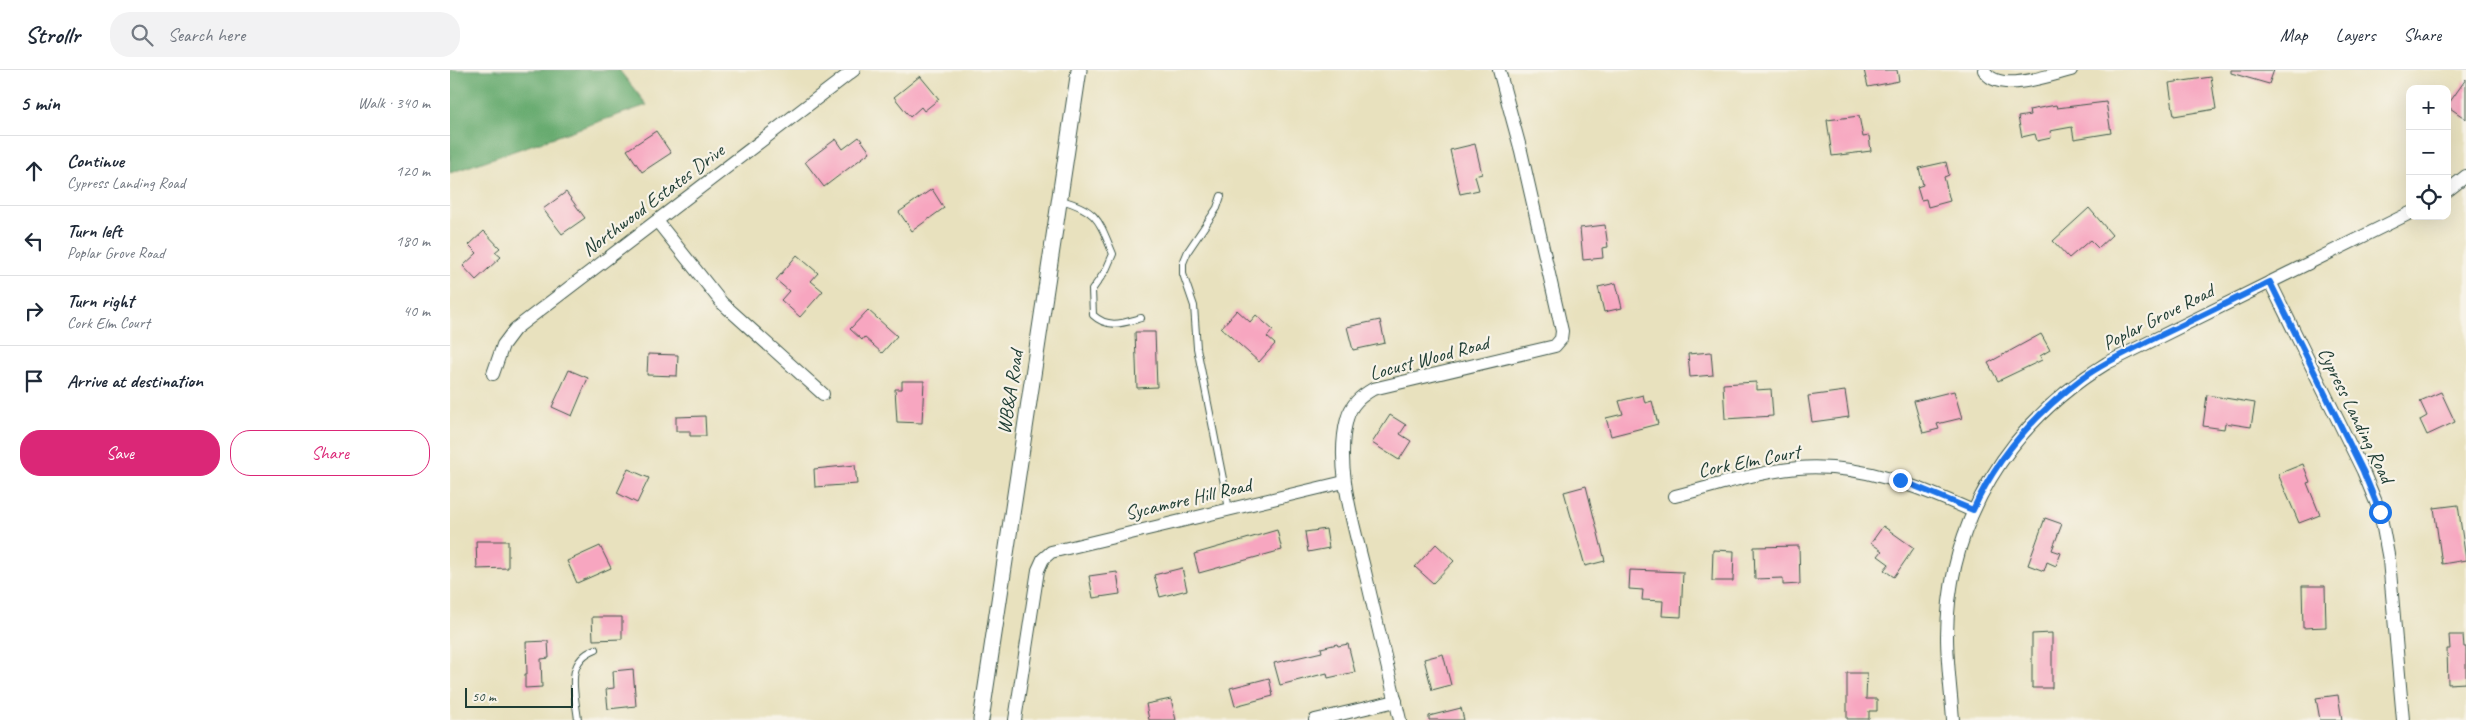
<!DOCTYPE html>
<meta charset="utf-8">
<style>
body{margin:0;font-family:Caveat,sans-serif;background:#f2f2f3;color:#1f2937}
.controls{position:absolute;right:15px;top:15px;display:grid;overflow:hidden;border-radius:10px;box-shadow:0 5px 20px #0002}
.controls button{width:45px;height:45px;display:grid;place-items:center;padding:0;border:0;border-bottom:1px solid #e0e1e3;background:#fff;color:#1f2937;font:25px sans-serif}
.scale{position:absolute;left:15px;bottom:12px;width:108px;box-sizing:border-box;padding-left:5px;border:2px solid #1f3d34;border-top:0;font-size:14px;line-height:18px;white-space:nowrap;color:#1f3d34;-webkit-text-stroke:4px #f7f3e8;paint-order:stroke}
.stop{position:absolute;width:15px;height:15px;margin:-11px;border:4px solid #1a73e8;border-radius:50%;background:#fff}
.stop.end{background:#1a73e8;border-color:#fff;box-shadow:0 1px 5px #0008}
.list{margin:0;padding:0;list-style:none}
h2{display:flex;justify-content:space-between;align-items:center;height:65px;margin:0;padding:0 20px;font-size:21px}
h2 small{font-size:16px;font-weight:400;color:#747a83}
.list li{display:grid;grid-template-columns:32px 1fr auto;gap:15px;align-items:center;box-sizing:border-box;height:70px;padding:0 20px;border-top:1px solid #e0e1e3}
.list b{display:block;font-size:19px;white-space:nowrap}
.list p{margin:0;font-size:16px;white-space:nowrap;color:#747a83}
.list em{font-size:16px;font-style:normal;color:#747a83}
.actions{display:flex;gap:10px;padding:15px 20px}
.actions a{flex:1;padding:11px 0;border:1px solid #db2777;border-radius:20px;text-align:center;font-size:18px;color:#db2777}
.actions .main{background:#db2777;color:#fff}
.icon{flex:none;width:28px;height:28px;fill:none;stroke:currentColor;stroke-width:2;stroke-linecap:round;stroke-linejoin:round}
.map{position:relative;flex:none;width:2016px;height:650px;overflow:hidden}
header{display:flex;align-items:center;gap:30px;box-sizing:border-box;height:70px;padding:0 25px;background:#fff;border-bottom:1px solid #e0e1e3}
header strong{font-size:24px}
nav{display:flex;gap:28px;margin-inline-start:auto;font-size:18px}
.search{width:350px;height:45px;background:#f2f2f3;display:flex;align-items:center;gap:12px;box-sizing:border-box;padding:0 18px;border-radius:20px;color:#747a83;font-size:19px}
main{display:flex}
aside{flex:1;background:#fff}
.map>svg:first-child{display:block}
.forest{fill:#68ab6f;stroke:#447452}
.building{fill:#f7a6c0}
.lines{fill:none;stroke-linecap:round;stroke-linejoin:round}
.service-casing{stroke:#3d5649;stroke-width:8}
.minor-casing{stroke:#3d5649;stroke-width:14}
.tertiary-casing{stroke:#3d5649;stroke-width:17}
.service{stroke:#fff;stroke-width:6}
.minor{stroke:#fff;stroke-width:12}
.tertiary{stroke:#fff;stroke-width:15}
.route{stroke:#1a73e8;stroke-width:6}
.labels{text-anchor:middle;dominant-baseline:central;stroke-width:4.5;stroke-linejoin:round;paint-order:stroke}
.street-label{font-size:20px;fill:#1f3d34;stroke:#f7f3e8}
</style>
<header>
<strong>Strollr</strong>
<div class="search"><svg class="icon" aria-label="search" viewBox="0 0 24 24"><circle cx="10" cy="10" r="6"/><path d="M15 15l6 6"/></svg>Search here</div>
<nav><a>Map</a><a>Layers</a><a>Share</a></nav>
</header>
<main>
<aside>
<h2>5 min<small>Walk · 340 m</small></h2>
<ul class="list">
<li><svg class="icon" aria-label="ahead" viewBox="0 0 24 24"><path d="M12 20V5M6 11l6-6 6 6"/></svg><div><b>Continue</b><p>Cypress Landing Road</p></div><em>120 m</em></li>
<li><svg class="icon" aria-label="left" viewBox="0 0 24 24"><path d="M17 20v-9H6M10 6l-5 5 5 5"/></svg><div><b>Turn left</b><p>Poplar Grove Road</p></div><em>180 m</em></li>
<li><svg class="icon" aria-label="right" viewBox="0 0 24 24"><path d="M7 20v-9h11M14 6l5 5-5 5"/></svg><div><b>Turn right</b><p>Cork Elm Court</p></div><em>40 m</em></li>
<li><svg class="icon" aria-label="arrive" viewBox="0 0 24 24"><path d="M6 21V4h12l-3 4 3 4H6"/></svg><div><b>Arrive at destination</b></div></li>
</ul>
<div class="actions"><a class="main">Save</a><a>Share</a></div>
</aside>
<div class="map">
<svg width="2016" height="650" viewBox="0 0 2016 650">
<rect width="100%" height="100%" fill="#f7f3e8"/>
<filter id="ink" filterUnits="userSpaceOnUse"><feTurbulence type="fractalNoise" baseFrequency=".02" numOctaves="2"/><feDisplacementMap in="SourceGraphic" scale="10" xChannelSelector="R" yChannelSelector="G"/><feConvolveMatrix kernelMatrix="1 2 1 2 8 2 1 2 1" color-interpolation-filters="sRGB"/></filter>
<filter id="wash" filterUnits="userSpaceOnUse"><feTurbulence type="fractalNoise" baseFrequency=".0096" numOctaves="4" result="noise"/><feDisplacementMap in="SourceGraphic" scale="20" xChannelSelector="R" yChannelSelector="G"/><feGaussianBlur stdDeviation="1.12" result="paint"/><feColorMatrix in="noise" values="0 0 0 0 0 0 0 0 0 0 0 0 0 0 0 0 0 1.4 0 .05"/><feComposite in="paint" operator="in"/></filter>
<g filter="url(#wash)">
<rect width="100%" height="100%" fill="#e8e1be"/>
<!-- forest -->
<path class="forest" d="M 0,0 L 169,0 L 197,35 L 0,103 Z"/>
<g id="blocks">
<!-- building -->
<g class="building">
<path d="M 1414,0 L 1447,0 L 1449,11 L 1418,17 Z"/>
<path d="M 1781,0 L 1824,0 L 1819,14 L 1781,3 Z"/>
<path d="M 470,6 L 489,29 L 474,41 L 471,37 L 460,47 L 444,27 Z"/>
<path d="M 1761,7 L 1766,39 L 1724,46 L 1719,13 Z"/>
<path d="M 2016,9 L 2016,49 L 1997,36 Z"/>
<path d="M 1656,32 L 1661,63 L 1624,69 L 1622,57 L 1600,61 L 1601,68 L 1587,71 L 1585,64 L 1572,67 L 1568,47 L 1580,45 L 1579,40 L 1606,35 L 1607,38 Z"/>
<path d="M 1409,46 L 1413,67 L 1419,66 L 1421,81 L 1382,86 L 1377,50 Z"/>
<path d="M 206,61 L 221,83 L 192,102 L 177,80 Z"/>
<path d="M 409,67 L 420,82 L 374,117 L 355,92 L 386,69 L 393,79 Z"/>
<path d="M 1025,74 L 1032,104 L 1025,106 L 1029,120 L 1010,124 L 1000,80 Z"/>
<path d="M 1496,92 L 1499,105 L 1494,107 L 1500,131 L 1478,137 L 1476,129 L 1471,130 L 1467,117 L 1473,115 L 1469,98 Z"/>
<path d="M 482,119 L 494,138 L 462,161 L 449,142 Z"/>
<path d="M 116,122 L 135,148 L 112,164 L 93,139 Z"/>
<path d="M 1639,138 L 1662,165 L 1648,178 L 1640,170 L 1619,188 L 1603,171 Z"/>
<path d="M 1155,155 L 1158,177 L 1152,178 L 1153,188 L 1133,190 L 1130,158 Z"/>
<path d="M 34,161 L 50,178 L 45,182 L 51,187 L 26,210 L 13,196 L 27,183 L 19,175 Z"/>
<path d="M 347,185 L 368,203 L 361,211 L 373,221 L 350,247 L 331,230 L 339,221 L 326,210 Z"/>
<path d="M 1166,213 L 1172,238 L 1154,242 L 1148,217 Z"/>
<path d="M 418,240 L 447,266 L 432,283 L 414,267 L 412,270 L 400,259 Z"/>
<path d="M 787,240 L 800,252 L 806,245 L 823,260 L 817,267 L 825,274 L 809,292 L 771,258 Z"/>
<path d="M 930,250 L 935,273 L 903,280 L 897,257 Z"/>
<path d="M 685,262 L 705,262 L 707,317 L 687,318 Z"/>
<path d="M 1591,264 L 1600,280 L 1590,286 L 1592,290 L 1548,311 L 1538,293 Z"/>
<path d="M 1261,282 L 1263,305 L 1240,307 L 1238,284 Z"/>
<path d="M 198,284 L 228,285 L 227,306 L 197,305 Z"/>
<path d="M 119,300 L 138,308 L 122,346 L 102,337 Z"/>
<path d="M 452,311 L 474,311 L 472,353 L 447,352 L 445,319 L 452,319 Z"/>
<path d="M 1306,312 L 1306,320 L 1321,319 L 1323,346 L 1275,349 L 1273,314 Z"/>
<path d="M 1395,321 L 1399,347 L 1362,352 L 1358,326 Z"/>
<path d="M 1504,321 L 1512,348 L 1487,354 L 1489,359 L 1473,363 L 1464,331 Z"/>
<path d="M 1991,322 L 2005,352 L 1977,365 L 1970,350 L 1977,346 L 1970,331 Z"/>
<path d="M 1193,325 L 1195,333 L 1202,331 L 1208,354 L 1161,366 L 1156,348 L 1173,344 L 1169,331 Z"/>
<path d="M 1757,325 L 1805,333 L 1801,357 L 1775,353 L 1774,359 L 1753,356 Z"/>
<path d="M 940,345 L 956,355 L 950,364 L 961,371 L 949,390 L 922,373 Z"/>
<path d="M 255,346 L 256,366 L 240,366 L 240,361 L 226,361 L 226,347 Z"/>
<path d="M 1853,394 L 1860,412 L 1857,413 L 1870,445 L 1849,453 L 1828,404 Z"/>
<path d="M 405,395 L 407,414 L 365,417 L 364,399 Z"/>
<path d="M 178,399 L 199,408 L 187,433 L 167,423 Z"/>
<path d="M 1136,416 L 1155,491 L 1135,496 L 1114,422 Z"/>
<path d="M 2008,435 L 2016,490 L 1992,494 L 1984,438 Z"/>
<path d="M 1595,448 L 1612,454 L 1602,480 L 1611,483 L 1606,496 L 1597,492 L 1594,501 L 1578,495 Z"/>
<path d="M 1433,456 L 1464,478 L 1444,507 L 1434,500 L 1439,494 L 1428,486 L 1432,481 L 1421,473 Z"/>
<path d="M 876,459 L 879,478 L 858,482 L 855,462 Z"/>
<path d="M 827,460 L 832,480 L 749,503 L 744,484 Z"/>
<path d="M 26,471 L 58,471 L 58,498 L 27,499 Z"/>
<path d="M 986,474 L 1004,491 L 983,513 L 965,497 Z"/>
<path d="M 150,476 L 161,498 L 127,513 L 117,491 Z"/>
<path d="M 1349,476 L 1350,514 L 1333,515 L 1333,508 L 1305,509 L 1304,477 Z"/>
<path d="M 1263,480 L 1284,481 L 1283,511 L 1262,511 Z"/>
<path d="M 732,498 L 737,520 L 710,527 L 704,505 Z"/>
<path d="M 1180,500 L 1233,502 L 1231,547 L 1212,546 L 1213,531 L 1192,530 L 1193,520 L 1179,519 Z"/>
<path d="M 667,502 L 670,524 L 643,528 L 639,506 Z"/>
<path d="M 1852,516 L 1875,516 L 1876,557 L 1853,558 Z"/>
<path d="M 142,547 L 172,547 L 172,569 L 143,570 Z"/>
<path d="M 1602,563 L 1602,618 L 1582,618 L 1582,564 Z"/>
<path d="M 1999,565 L 2013,565 L 2014,577 L 2016,577 L 2016,613 L 1998,614 L 1997,579 L 2000,579 Z"/>
<path d="M 98,571 L 99,588 L 91,589 L 92,617 L 75,618 L 75,604 L 77,604 L 76,572 Z"/>
<path d="M 887,574 L 888,576 L 898,574 L 905,602 L 878,608 L 877,603 L 830,615 L 824,593 L 872,582 L 871,578 Z"/>
<path d="M 993,584 L 1001,615 L 982,620 L 974,589 Z"/>
<path d="M 183,599 L 186,636 L 158,639 L 156,619 L 164,618 L 163,601 Z"/>
<path d="M 1397,603 L 1417,603 L 1416,629 L 1427,629 L 1427,641 L 1419,641 L 1419,649 L 1397,649 Z"/>
<path d="M 819,608 L 823,626 L 785,636 L 780,618 Z"/>
<path d="M 1888,625 L 1892,650 L 1870,650 L 1866,628 Z"/>
<path d="M 721,629 L 726,650 L 699,650 L 696,634 Z"/>
<path d="M 1011,638 L 1014,650 L 979,650 L 979,646 Z"/>
</g>
</g>
</g>
<g filter="url(#ink)">
<use href="#blocks" fill-opacity="0" stroke="#3d5649" stroke-width="1"/>
<g class="lines">
<!-- service casing -->
<g class="service-casing">
<g id="service">
<path d="M 771,126 L 767,138 L 738,181 L 733,193 L 733,204 L 744,236 L 747,278 L 779,439"/>
<path d="M 611,130 C 648,140 649,151 663,184 L 656,200 L 642,220 L 643,245 C 658,259 673,253 691,248"/>
<path d="M 128,650 C 125,622 114,591 146,579"/>
</g>
</g>
<!-- minor casing -->
<g class="minor-casing">
<g id="minor">
<path d="M 1534,0 C 1547,25 1599,5 1621,0"/>
<path d="M 1997,121 L 2016,106"/>
<path d="M 207,151 L 272,233 L 373,324"/>
<path d="M 1820,212 L 1913,401 L 1930,442 L 1939,490 L 1953,650"/>
<path d="M 43,304 L 53,275 L 65,259 L 404,0"/>
<path d="M 1225,426 C 1265,416 1306,402 1348,398 C 1410,393 1467,416 1523,441"/>
<path d="M 565,650 L 588,500 L 593,489 L 601,482 L 894,412"/>
<path d="M 865,650 L 946,631"/>
<path d="M 950,650 C 939,602 927,554 916,506 C 905,458 884,398 897,349 C 901,334 911,326 923,319 L 1105,276 L 1111,269 L 1112,261 L 1071,81 L 1049,0"/>
<path d="M 1503,650 C 1501,622 1497,594 1497,566 C 1498,450 1559,353 1657,293 L 1960,143"/>
</g>
</g>
<!-- tertiary casing -->
<g class="tertiary-casing">
<path id="tertiary" d="M 531,650 L 629,0"/>
</g>
<!-- service -->
<use href="#service" class="service"/>
<!-- minor -->
<use href="#minor" class="minor"/>
<!-- tertiary -->
<use href="#tertiary" class="tertiary"/>
</g>
</g>
<g class="lines" filter="url(#ink)">
<!-- route -->
<path class="route" d="M 1450,410 L 1523,440 C 1547,387 1587,342 1634,307 C 1656,291 1683,279 1707,267 C 1745,249 1783,230 1820,212 L 1913,401 L 1930,442"/>
</g>
<g class="labels">
<!-- street labels -->
<g class="street-label">
<text transform="translate(203 130) rotate(-37)">Northwood Estates Drive</text>
<text transform="translate(1708 247) rotate(-27)">Poplar Grove Road</text>
<text transform="translate(979 288) rotate(-15)">Locust Wood Road</text>
<text transform="translate(560 322) rotate(-81)">WB&amp;A Road</text>
<text transform="translate(1906 345) rotate(64)">Cypress Landing Road</text>
<text transform="translate(1299 391) rotate(-11)">Cork Elm Court</text>
<text transform="translate(738 429) rotate(-13)">Sycamore Hill Road</text>
</g>
</g>
</svg>
<div class="controls">
<button>+</button>
<button>−</button>
<button><svg class="icon" aria-label="locate" viewBox="0 0 24 24"><circle cx="12" cy="12" r="6"/><path d="M12 2v4M12 18v4M2 12h4M18 12h4"/></svg></button>
</div>
<div class="scale">50 m</div>
<div class="stop" style="left:1930px;top:442px"></div>
<div class="stop end" style="left:1450px;top:410px"></div>
</div>
</main>
